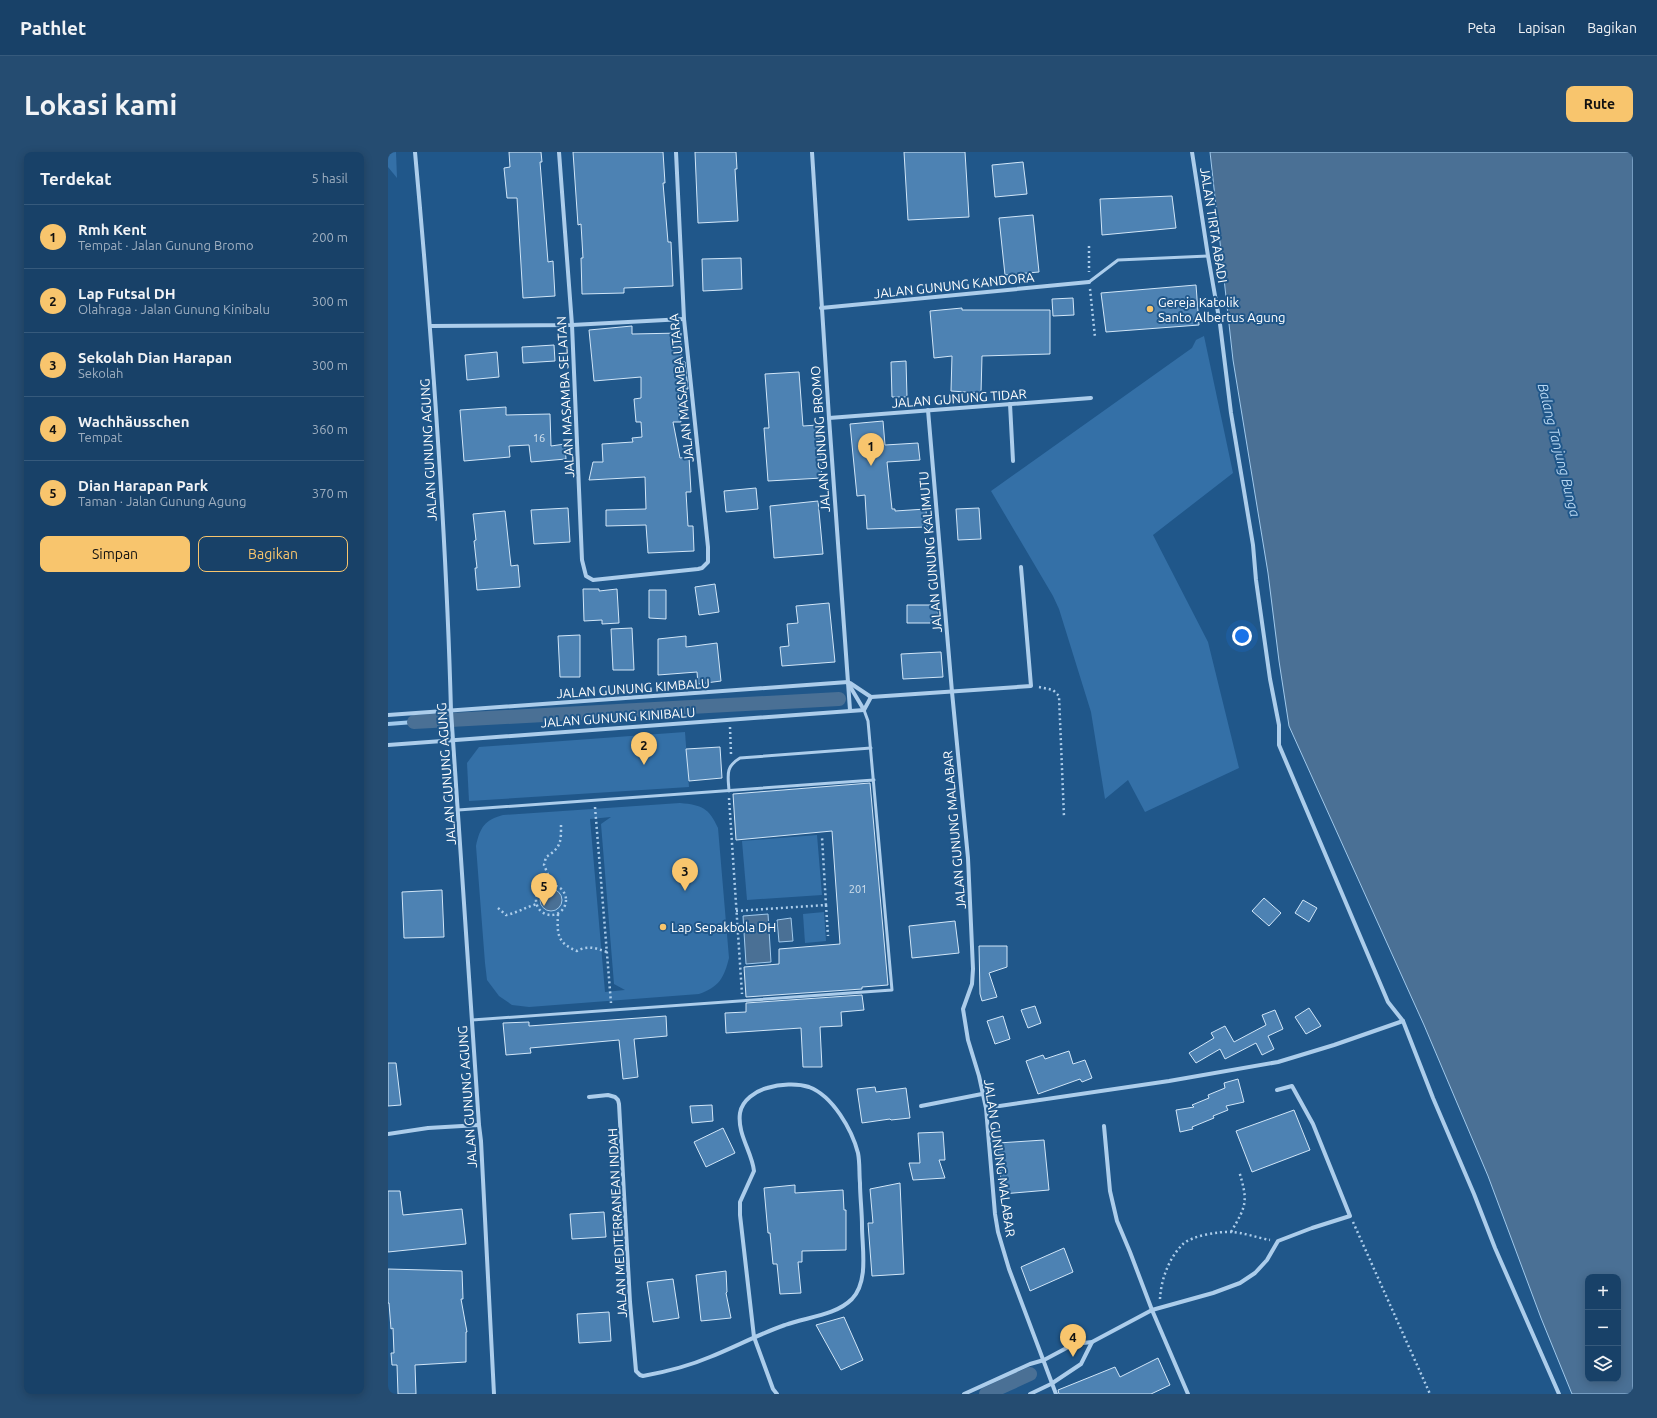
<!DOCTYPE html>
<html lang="id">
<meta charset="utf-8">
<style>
body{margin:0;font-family:Ubuntu,sans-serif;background:#254c71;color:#f1f3f6}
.controls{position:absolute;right:12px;bottom:12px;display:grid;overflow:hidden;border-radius:8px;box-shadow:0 2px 10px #0003}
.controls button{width:36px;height:36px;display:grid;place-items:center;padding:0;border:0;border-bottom:1px solid #365a7c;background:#184168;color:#f1f3f6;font:20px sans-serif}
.you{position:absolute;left:854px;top:484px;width:14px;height:14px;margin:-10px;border:3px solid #fff;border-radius:50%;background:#1a73e8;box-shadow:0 0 0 6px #1a73e833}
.badge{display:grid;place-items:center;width:26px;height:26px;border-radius:50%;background:#f8c56d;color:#111;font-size:13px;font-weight:700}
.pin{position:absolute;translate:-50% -33px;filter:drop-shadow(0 1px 2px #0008)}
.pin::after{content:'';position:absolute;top:21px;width:14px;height:12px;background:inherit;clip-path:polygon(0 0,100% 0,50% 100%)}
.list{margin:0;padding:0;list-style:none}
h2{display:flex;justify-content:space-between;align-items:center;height:52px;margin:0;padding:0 16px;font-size:17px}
h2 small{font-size:13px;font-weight:400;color:#9fafc0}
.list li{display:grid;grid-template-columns:26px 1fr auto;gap:12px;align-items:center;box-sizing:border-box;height:64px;padding:0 16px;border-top:1px solid #365a7c}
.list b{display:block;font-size:15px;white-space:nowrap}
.list p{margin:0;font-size:13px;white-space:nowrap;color:#9fafc0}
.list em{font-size:13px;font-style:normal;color:#9fafc0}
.actions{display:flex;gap:8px;padding:12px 16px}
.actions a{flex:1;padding:9px 0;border:1px solid #f8c56d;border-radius:8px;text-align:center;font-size:14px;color:#f8c56d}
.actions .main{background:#f8c56d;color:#111}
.icon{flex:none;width:22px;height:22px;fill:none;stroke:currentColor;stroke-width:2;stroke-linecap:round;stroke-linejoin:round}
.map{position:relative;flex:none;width:1245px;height:1242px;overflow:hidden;border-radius:8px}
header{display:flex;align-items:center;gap:24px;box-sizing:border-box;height:56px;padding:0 20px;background:#184168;border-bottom:1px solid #365a7c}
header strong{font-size:19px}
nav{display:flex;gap:22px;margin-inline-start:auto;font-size:14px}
.intro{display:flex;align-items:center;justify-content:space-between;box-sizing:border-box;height:96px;padding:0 24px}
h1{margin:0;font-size:28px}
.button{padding:10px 18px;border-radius:8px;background:#f8c56d;color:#111;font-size:14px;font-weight:700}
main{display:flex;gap:24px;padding:0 24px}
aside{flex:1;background:#184168;border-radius:8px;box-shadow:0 2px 10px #0003}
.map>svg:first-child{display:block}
.green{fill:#3470a7;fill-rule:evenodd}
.water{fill:#4a7095;stroke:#a0c9ec;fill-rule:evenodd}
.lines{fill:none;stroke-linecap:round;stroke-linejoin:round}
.stream{stroke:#a0c9ec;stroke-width:4}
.canal{stroke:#4a7095;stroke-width:14}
.building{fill:#4d82b3;stroke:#d1e6f8}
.path{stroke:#accdeb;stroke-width:2.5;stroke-dasharray:2 3;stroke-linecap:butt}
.lane{stroke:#accdeb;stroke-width:3}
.street{stroke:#accdeb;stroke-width:4}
.poi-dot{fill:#f8c56d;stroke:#20578a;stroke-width:1.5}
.labels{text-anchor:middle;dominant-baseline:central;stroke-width:4;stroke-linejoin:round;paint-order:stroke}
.number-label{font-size:11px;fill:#d2e0ec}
.street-label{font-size:13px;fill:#fff;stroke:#20578a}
.poi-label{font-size:13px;fill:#fff;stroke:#20578a;text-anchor:start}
.water-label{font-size:14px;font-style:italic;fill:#b8d7f2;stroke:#20578a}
</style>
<header>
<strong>Pathlet</strong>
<nav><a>Peta</a><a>Lapisan</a><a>Bagikan</a></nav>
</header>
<div class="intro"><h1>Lokasi kami</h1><a class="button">Rute</a></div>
<main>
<aside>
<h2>Terdekat<small>5 hasil</small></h2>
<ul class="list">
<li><span class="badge">1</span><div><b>Rmh Kent</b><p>Tempat · Jalan Gunung Bromo</p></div><em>200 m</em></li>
<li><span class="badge">2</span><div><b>Lap Futsal DH</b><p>Olahraga · Jalan Gunung Kinibalu</p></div><em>300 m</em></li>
<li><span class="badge">3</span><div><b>Sekolah Dian Harapan</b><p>Sekolah</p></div><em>300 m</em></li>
<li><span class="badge">4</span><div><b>Wachhäusschen</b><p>Tempat</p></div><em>360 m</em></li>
<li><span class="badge">5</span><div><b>Dian Harapan Park</b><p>Taman · Jalan Gunung Agung</p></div><em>370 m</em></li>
</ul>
<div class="actions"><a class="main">Simpan</a><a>Bagikan</a></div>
</aside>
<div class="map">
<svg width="1245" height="1242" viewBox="0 0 1245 1242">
<rect width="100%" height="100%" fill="#20578a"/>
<!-- green -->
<g class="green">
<path d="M 0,0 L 8,0 L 9,26 L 0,15 Z"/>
<path d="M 816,184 L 845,321 L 765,383 L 820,490 L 851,616 L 757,660 L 740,628 L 717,647 L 703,560 L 671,457 L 665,444 L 603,339 L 804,196 L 808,188 Z"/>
<path d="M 297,580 L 301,635 L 81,649 L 79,611 L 91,595 Z"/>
<path d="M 292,651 C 314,653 321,656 330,676 L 341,806 C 336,826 331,835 311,842 L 141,855 L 124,853 L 111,844 L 99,828 L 97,811 L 88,694 C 92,675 97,668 115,663 ZM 223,665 L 213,672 L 226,832 L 237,838 L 217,840 L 202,667 Z"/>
<path d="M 429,683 L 434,743 L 359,748 L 354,689 Z"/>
<path d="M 436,760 L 438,789 L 417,791 L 415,762 Z"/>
</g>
<!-- water -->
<g class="water">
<path d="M 822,0 L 1245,0 L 1245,1242 L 1184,1242 L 1153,1166 L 1100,1024 L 1036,873 L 901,574 L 891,509 L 880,421 L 845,208 ZM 1200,1125 L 1230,1125 L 1230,1227 L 1200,1227 Z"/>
<circle cx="163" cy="748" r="11"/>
<path d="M 380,762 L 383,810 L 358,812 L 355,764 Z"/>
<path d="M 403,766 L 405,789 L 391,790 L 389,768 Z"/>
</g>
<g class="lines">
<!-- stream -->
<path class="stream" d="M 0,572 L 26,570"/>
<!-- canal -->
<g class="canal">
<path d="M 26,570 L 451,547"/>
<path d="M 598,1242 L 642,1222"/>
</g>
</g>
<!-- building -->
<g class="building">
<path d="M 121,0 L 153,0 L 154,10 L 152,10 L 160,110 L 165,109 L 167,144 L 135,146 L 129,46 L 119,46 L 116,16 L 122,15 Z"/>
<path d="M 185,0 L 275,0 L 277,31 L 275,31 L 280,90 L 283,90 L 285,134 L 236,136 L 236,141 L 194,142 L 193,106 L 195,106 L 193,72 L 190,73 Z"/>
<path d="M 307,0 L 348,0 L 349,17 L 347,17 L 350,69 L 310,71 Z"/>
<path d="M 516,0 L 577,0 L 581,65 L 520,68 Z"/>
<path d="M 635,10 L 639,42 L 607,45 L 604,13 Z"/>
<path d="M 784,44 L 788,76 L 714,83 L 712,47 Z"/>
<path d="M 645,63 L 651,120 L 617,123 L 611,66 Z"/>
<path d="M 353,106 L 354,137 L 315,139 L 314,107 Z"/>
<path d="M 808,133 L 811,173 L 718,180 L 713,141 Z"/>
<path d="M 685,146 L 686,163 L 665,164 L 664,147 Z"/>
<path d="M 574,156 L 574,158 L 662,158 L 662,202 L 594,204 L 593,241 L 563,239 L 564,204 L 546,206 L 542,159 Z"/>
<path d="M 244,174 L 244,182 L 293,181 L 293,210 L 297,210 L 300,237 L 291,237 L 291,260 L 293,270 L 285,270 L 292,306 L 301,305 L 303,340 L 298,340 L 300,374 L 305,374 L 306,399 L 260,401 L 258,373 L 218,374 L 218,358 L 258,357 L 257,325 L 201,328 L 205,310 L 215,310 L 214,292 L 245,290 L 244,286 L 254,285 L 253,270 L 248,270 L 246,247 L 253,246 L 253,225 L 206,229 L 201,178 Z"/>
<path d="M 166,193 L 167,209 L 135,211 L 134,195 Z"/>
<path d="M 109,200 L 111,225 L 79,228 L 77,203 Z"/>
<path d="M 518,209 L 519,245 L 504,245 L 503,210 Z"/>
<path d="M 411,220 L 415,274 L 430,273 L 434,326 L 380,329 L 376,276 L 381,276 L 377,222 Z"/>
<path d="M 118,255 L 118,263 L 162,262 L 163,294 L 177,292 L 178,307 L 143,310 L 141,293 L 121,294 L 122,305 L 76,309 L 72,258 Z"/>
<path d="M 495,269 L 497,293 L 530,291 L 532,308 L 499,310 L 504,357 L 507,357 L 507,359 L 538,357 L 539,375 L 479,377 L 477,343 L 469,344 L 462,272 Z"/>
<path d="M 368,336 L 370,357 L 338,360 L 336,339 Z"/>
<path d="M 430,349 L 435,402 L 386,406 L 382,354 Z"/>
<path d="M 180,356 L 182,390 L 146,392 L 143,358 Z"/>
<path d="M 591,356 L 593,387 L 570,388 L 568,357 Z"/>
<path d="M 117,359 L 123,414 L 130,413 L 132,435 L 89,438 L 87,416 L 89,416 L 86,389 L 88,388 L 85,362 Z"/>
<path d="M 327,432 L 331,460 L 311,463 L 307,435 Z"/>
<path d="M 195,437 L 211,437 L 211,439 L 229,437 L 231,471 L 214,472 L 214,468 L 196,469 Z"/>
<path d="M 261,438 L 278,438 L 278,467 L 261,466 Z"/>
<path d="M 441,451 L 447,510 L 394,514 L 392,495 L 401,494 L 399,472 L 410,471 L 408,454 Z"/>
<path d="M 519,453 L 549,453 L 550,471 L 519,471 Z"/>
<path d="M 244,476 L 246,518 L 225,518 L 223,477 Z"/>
<path d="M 192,483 L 192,525 L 172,525 L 170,484 Z"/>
<path d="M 298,484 L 298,495 L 329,491 L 333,529 L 310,532 L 309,520 L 270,523 L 270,487 Z"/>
<path d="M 553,500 L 555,525 L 515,527 L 513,502 Z"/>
<path d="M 332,595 L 334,626 L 301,629 L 298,597 Z"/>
<path d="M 482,631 L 500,833 L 474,835 L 474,837 L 358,845 L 356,815 L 391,812 L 391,797 L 452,792 L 444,679 L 348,688 L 345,642 Z"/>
<path d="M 54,738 L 56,785 L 16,786 L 14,740 Z"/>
<path d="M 876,746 L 893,761 L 881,774 L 864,759 Z"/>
<path d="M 915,748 L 929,756 L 921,770 L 907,761 Z"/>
<path d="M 567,769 L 571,801 L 524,806 L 521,774 Z"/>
<path d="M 591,794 L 619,794 L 619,815 L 601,821 L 609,845 L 594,849 L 592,842 Z"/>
<path d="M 474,843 L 476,858 L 453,860 L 454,874 L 432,875 L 434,915 L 415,915 L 413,876 L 338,881 L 337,861 L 358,860 L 358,851 Z"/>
<path d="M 647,854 L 653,871 L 640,876 L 633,858 Z"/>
<path d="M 921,856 L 933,874 L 918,882 L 907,865 Z"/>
<path d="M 887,858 L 895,877 L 880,884 L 886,897 L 874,903 L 868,891 L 837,907 L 832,897 L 808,911 L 801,901 L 826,886 L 823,881 L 837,874 L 846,890 L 878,873 L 874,863 Z"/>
<path d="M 278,864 L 279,884 L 246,887 L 250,925 L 235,927 L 231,888 L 142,896 L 143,901 L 118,903 L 115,871 L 141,870 L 141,874 Z"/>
<path d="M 615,864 L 622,887 L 607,892 L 599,869 Z"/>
<path d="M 681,899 L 685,912 L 697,908 L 704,926 L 694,930 L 692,927 L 650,942 L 638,909 L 655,903 L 657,907 Z"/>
<path d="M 0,911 L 8,911 L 13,953 L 0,954 Z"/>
<path d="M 850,927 L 856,950 L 838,954 L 840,958 L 825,964 L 826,966 L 804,975 L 805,977 L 792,980 L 788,958 L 806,955 L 804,953 L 821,946 L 820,943 L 837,936 L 836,931 Z"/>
<path d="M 487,935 L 488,940 L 518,936 L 522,966 L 503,968 L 502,967 L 474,971 L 469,937 Z"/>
<path d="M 324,953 L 325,969 L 304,971 L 302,954 Z"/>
<path d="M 906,958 L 922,998 L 864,1020 L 848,979 Z"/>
<path d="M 335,976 L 347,1001 L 318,1015 L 306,990 Z"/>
<path d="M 555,980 L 557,1008 L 551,1008 L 557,1026 L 525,1028 L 521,1011 L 532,1011 L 530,981 Z"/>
<path d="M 656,988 L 661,1038 L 614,1042 L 610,991 Z"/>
<path d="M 512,1031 L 516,1122 L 484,1124 L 480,1071 L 485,1071 L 482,1037 Z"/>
<path d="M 407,1033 L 407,1041 L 455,1038 L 456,1058 L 458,1058 L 458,1098 L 414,1099 L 414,1110 L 410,1110 L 413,1141 L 392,1142 L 389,1112 L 385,1112 L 382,1081 L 380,1081 L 376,1036 Z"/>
<path d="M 0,1039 L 12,1039 L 15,1063 L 74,1057 L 78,1092 L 0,1100 Z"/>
<path d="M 216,1060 L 218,1085 L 184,1087 L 182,1062 Z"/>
<path d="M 676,1096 L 685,1120 L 642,1139 L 633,1115 Z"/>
<path d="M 0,1117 L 74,1119 L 75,1147 L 73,1147 L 79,1180 L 78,1180 L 78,1210 L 27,1213 L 28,1242 L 10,1242 L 9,1213 L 4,1213 L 3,1201 L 6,1201 L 5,1176 L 3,1177 L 1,1151 L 0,1151 Z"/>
<path d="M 338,1119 L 339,1140 L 338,1141 L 343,1166 L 313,1169 L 308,1123 Z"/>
<path d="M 285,1127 L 291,1166 L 265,1170 L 259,1130 Z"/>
<path d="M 221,1160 L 223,1189 L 191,1191 L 189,1162 Z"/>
<path d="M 456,1165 L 475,1208 L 453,1218 L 428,1173 Z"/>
<path d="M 770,1206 L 782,1233 L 763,1242 L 671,1242 L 670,1238 L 727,1215 L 732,1225 Z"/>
</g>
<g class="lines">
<!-- path -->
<g class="path">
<path d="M 701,94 L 701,120"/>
<path d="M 702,137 L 707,185"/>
<path d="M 651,535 L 665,538 L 671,544 L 676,665"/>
<path d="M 342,575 L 343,602"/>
<path d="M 341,646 L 354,842"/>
<path d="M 207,655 L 223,851"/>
<path d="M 164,732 L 156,713 L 158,705 C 174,695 173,689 173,671"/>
<circle cx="163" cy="748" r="15"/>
<path d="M 438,753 L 440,784"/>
<path d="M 110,756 L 118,763 C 129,761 138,755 149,752"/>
<path d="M 348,759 L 438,753 L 434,685"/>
<path d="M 170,762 C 169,782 169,791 189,799 C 200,793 207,796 219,800"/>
<path d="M 965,1070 L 1042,1242"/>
<path d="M 843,1080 C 859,1053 860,1049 851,1019"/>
<path d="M 772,1147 C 773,1127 781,1106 795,1092 C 803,1084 832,1079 843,1080 C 854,1080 870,1086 882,1088"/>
</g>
<!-- lane -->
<g class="lane">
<path d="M 701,130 L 730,108 L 820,104"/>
<path d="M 341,639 C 340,623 337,615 352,606 L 483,596"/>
<path d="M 70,658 L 486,628"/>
<path d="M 84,868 L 504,838 L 480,569 L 476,558"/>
</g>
<!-- street -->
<g class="street">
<path d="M 27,0 C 44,186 58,373 63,559 L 91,973 L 93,989 L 106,1242"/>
<path d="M 171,0 L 184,173 L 194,408 L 198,424 L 205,428 L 310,417 L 314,416 L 320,410 L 320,395 L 296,167 L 288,0"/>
<path d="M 424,0 L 441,266 L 462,558"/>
<path d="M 804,0 L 820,104 L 832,172 L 843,261 L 865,393 L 868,428 L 882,527 L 891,573 L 891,593 L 1000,850 L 1015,869 L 1045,946 L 1086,1042 L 1107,1096 L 1171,1242"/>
<path d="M 433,156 L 701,130"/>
<path d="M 43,174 L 184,173 L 296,167"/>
<path d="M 622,252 L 625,309"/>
<path d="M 540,258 L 564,540 L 580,706 L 585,817 L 584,832 L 575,857 L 580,888 L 591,924 L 598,956 L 607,1062 L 610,1080 L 621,1117 L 668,1242"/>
<path d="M 441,266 L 703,246"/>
<path d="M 460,531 L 476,558"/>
<path d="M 462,531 L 483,545"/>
<path d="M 483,545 L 643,534 L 633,415"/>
<path d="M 476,558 L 483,545"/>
<path d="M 0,563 L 460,530"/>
<path d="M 0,593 L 476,558"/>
<path d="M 201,945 L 220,943 L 227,945 L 230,948 L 231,952 L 242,1150 L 248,1219 L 252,1223 L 255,1224 C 277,1220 301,1214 322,1205 C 347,1195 371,1182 397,1173 C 418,1165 447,1164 464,1147 C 481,1129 474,1096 474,1074 C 474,1059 472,1045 472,1031 C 471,1021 472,1011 470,1001 C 464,978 445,944 421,935 C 409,931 392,932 379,936 C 368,939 354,948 352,961 C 349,982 364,1000 366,1019 L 352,1050 L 352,1063 L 366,1185 L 385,1237 L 389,1242"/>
<path d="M 533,954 L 594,942"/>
<path d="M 598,956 L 781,929 L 890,910 L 946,893 L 1015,869"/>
<path d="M 716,974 L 722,1039 L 729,1069 L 742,1100 L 764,1158 L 800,1242"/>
<path d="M 0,982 L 40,976 L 91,973"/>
<path d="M 576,1242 L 642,1212 L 656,1208 L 686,1192 L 704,1190 L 764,1158 L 825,1141 L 852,1131 L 867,1121 L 879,1108 L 890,1089 L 924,1076 L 962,1064 L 925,972 L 904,934 L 889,938"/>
<path d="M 642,1242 L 663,1232 L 693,1212 L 704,1190"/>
</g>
</g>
<!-- markers -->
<g class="poi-dot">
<circle cx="762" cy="157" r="4"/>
<circle cx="275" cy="775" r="4"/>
</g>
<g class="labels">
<!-- number labels -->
<g class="number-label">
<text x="151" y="286">16</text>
<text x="470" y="737">201</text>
</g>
<!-- street labels -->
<g class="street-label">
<text transform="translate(826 73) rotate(81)">JALAN TIRTA ABADI</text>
<text transform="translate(566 133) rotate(-6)">JALAN GUNUNG KANDORA</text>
<text transform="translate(293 236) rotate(-96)">JALAN MASAMBA UTARA</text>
<text transform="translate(177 245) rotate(-93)">JALAN MASAMBA SELATAN</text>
<text transform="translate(571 246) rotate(-4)">JALAN GUNUNG TIDAR</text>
<text transform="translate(432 287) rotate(-94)">JALAN GUNUNG BROMO</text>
<text transform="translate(40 298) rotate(-93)">JALAN GUNUNG AGUNG</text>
<text transform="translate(542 400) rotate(-95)">JALAN GUNUNG KALIMUTU</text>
<text transform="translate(245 536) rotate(-4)">JALAN GUNUNG KIMBALU</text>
<text transform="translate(230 565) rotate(-4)">JALAN GUNUNG KINIBALU</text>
<text transform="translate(58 622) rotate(-94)">JALAN GUNUNG AGUNG</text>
<text transform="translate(566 678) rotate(-95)">JALAN GUNUNG MALABAR</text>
<text transform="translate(79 945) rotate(-94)">JALAN GUNUNG AGUNG</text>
<text transform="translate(612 1006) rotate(82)">JALAN GUNUNG MALABAR</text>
<text transform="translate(229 1071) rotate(-93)">JALAN MEDITERRANEAN INDAH</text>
</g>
<!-- poi labels -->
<g class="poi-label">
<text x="770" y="150">Gereja Katolik<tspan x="770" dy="15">Santo Albertus Agung</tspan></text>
<text x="283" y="775">Lap Sepakbola DH</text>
</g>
<!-- water labels -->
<g class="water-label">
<text transform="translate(1171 298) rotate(76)">Balang Tanjung Bunga</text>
</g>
</g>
</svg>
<div class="controls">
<button>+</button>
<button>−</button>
<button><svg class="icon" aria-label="layers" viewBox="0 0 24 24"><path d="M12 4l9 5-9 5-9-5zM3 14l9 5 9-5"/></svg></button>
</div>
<div class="you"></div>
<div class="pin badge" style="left:483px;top:314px">1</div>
<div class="pin badge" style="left:256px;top:613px">2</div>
<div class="pin badge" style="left:297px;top:739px">3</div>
<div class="pin badge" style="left:685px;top:1205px">4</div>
<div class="pin badge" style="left:156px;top:754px">5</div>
</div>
</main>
